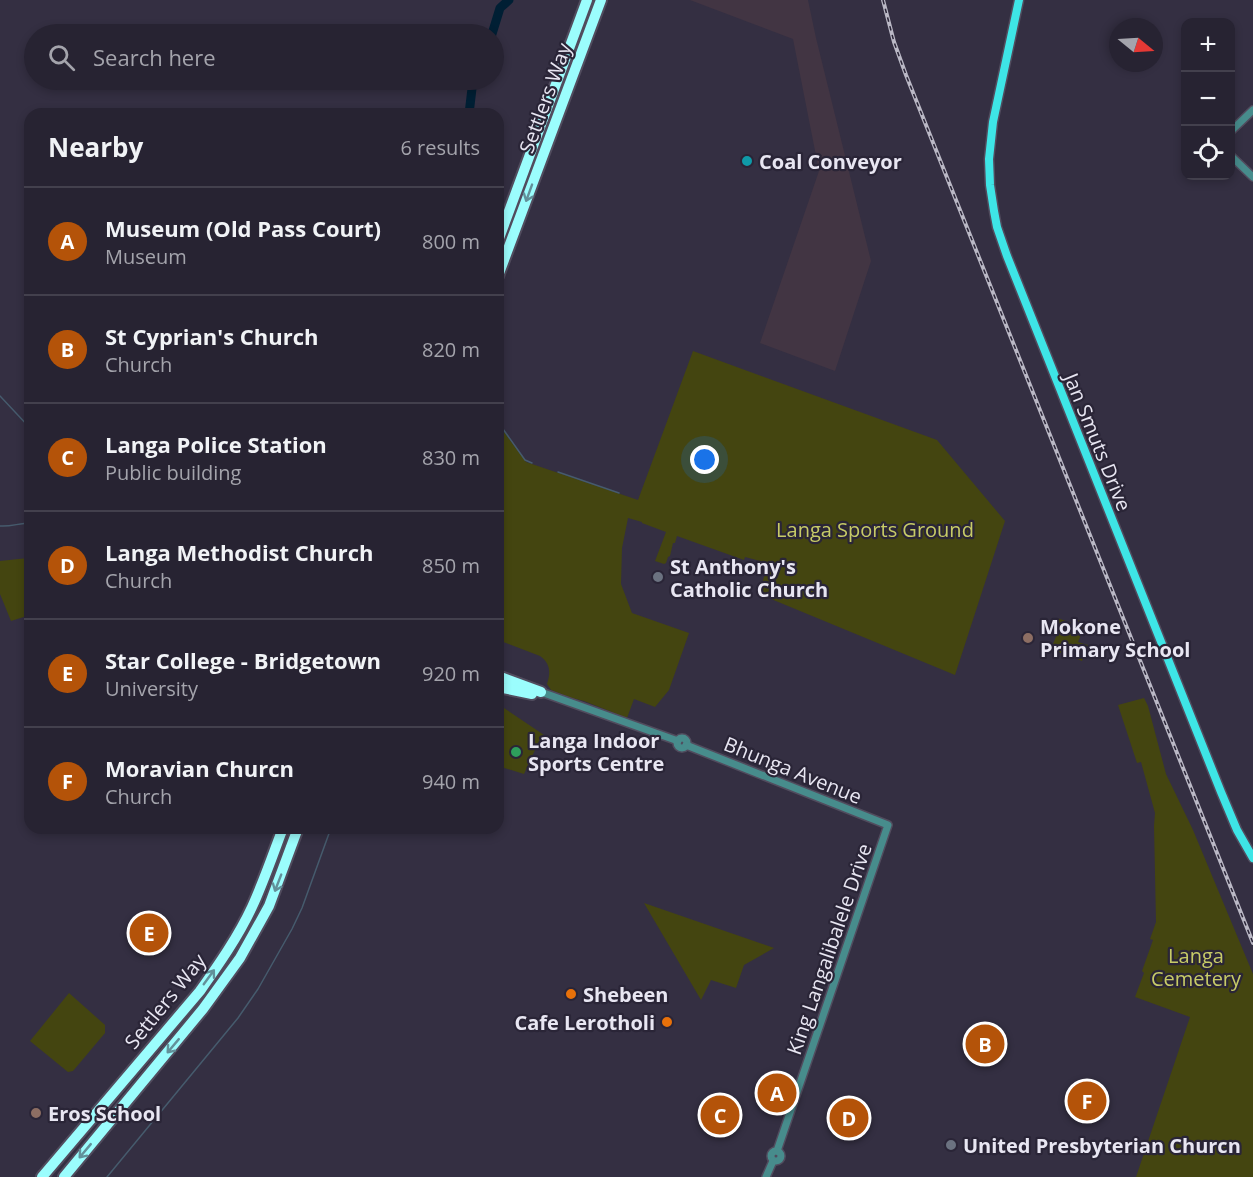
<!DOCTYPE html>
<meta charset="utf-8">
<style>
body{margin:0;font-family:"Open Sans",sans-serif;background:#2f2b3a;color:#f1f3f6}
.controls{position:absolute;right:18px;top:18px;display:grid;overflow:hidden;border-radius:12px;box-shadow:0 3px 9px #0003}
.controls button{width:54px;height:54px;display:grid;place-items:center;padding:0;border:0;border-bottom:2px solid #43404d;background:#272332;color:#f1f3f6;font:30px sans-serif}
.compass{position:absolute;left:1109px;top:18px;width:54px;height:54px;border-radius:50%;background:#272332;box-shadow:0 3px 9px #0003;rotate:108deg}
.you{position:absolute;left:705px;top:460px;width:21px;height:21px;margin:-15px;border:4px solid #fff;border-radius:50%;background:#1a73e8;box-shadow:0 0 0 9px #1a73e833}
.badge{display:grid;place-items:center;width:39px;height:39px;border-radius:50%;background:#b45309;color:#fff;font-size:20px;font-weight:700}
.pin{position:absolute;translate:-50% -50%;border:3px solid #fff;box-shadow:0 2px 6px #0006}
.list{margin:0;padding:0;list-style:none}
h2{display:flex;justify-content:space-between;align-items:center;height:78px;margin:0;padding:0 24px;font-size:26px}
h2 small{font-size:20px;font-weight:400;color:#a4a4ac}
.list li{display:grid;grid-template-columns:39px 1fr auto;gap:18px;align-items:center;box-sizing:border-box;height:108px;padding:0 24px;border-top:2px solid #43404d}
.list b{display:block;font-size:22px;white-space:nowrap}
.list p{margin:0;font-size:20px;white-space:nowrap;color:#a4a4ac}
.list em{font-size:20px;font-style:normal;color:#a4a4ac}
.icon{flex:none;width:33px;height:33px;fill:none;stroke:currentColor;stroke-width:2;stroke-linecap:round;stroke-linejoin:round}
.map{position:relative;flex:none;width:1253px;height:1177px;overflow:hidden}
.search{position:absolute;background:#272332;box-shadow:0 3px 9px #0003;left:24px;top:24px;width:480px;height:66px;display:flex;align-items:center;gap:15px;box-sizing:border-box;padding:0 21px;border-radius:33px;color:#a4a4ac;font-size:22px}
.panel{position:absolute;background:#272332;box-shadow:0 3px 9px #0003;left:24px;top:108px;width:480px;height:726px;border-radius:18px}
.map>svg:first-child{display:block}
.commercial{fill:#423543}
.green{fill:#444510}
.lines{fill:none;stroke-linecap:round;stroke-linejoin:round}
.stream{stroke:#465b6d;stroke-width:1.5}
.river{stroke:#001f34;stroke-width:9}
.tertiary-casing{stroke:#514c5e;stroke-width:10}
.primary-casing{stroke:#514c5e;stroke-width:11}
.motorway-casing{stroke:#514c5e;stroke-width:14}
.tertiary{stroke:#478c8c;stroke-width:7}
.primary{stroke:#3ee5e6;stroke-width:8}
.motorway{stroke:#9bfdfd;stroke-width:10}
.rail-casing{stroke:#bab8c5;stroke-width:4}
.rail{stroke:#2a2537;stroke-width:1.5;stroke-dasharray:4.5;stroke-linecap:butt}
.oneway{stroke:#62919a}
.culture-dot{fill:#0f9aa8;stroke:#2a2537;stroke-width:2}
.worship-dot{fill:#6b7280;stroke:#2a2537;stroke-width:2}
.education-dot{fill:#8d6e63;stroke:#2a2537;stroke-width:2}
.leisure-dot{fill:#2e9e5b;stroke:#2a2537;stroke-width:2}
.food-dot{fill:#e8710a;stroke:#2a2537;stroke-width:2}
.labels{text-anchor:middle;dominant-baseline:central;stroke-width:4.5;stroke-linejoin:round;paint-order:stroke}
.street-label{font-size:20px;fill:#e8e6f2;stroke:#2a2537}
.poi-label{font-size:20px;font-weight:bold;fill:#e8e6f2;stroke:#2a2537;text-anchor:start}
.park-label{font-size:20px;fill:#c7cb67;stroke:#2a2537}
</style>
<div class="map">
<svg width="1253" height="1177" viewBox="0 0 1253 1177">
<rect width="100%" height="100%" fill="#342f42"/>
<!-- commercial -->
<path class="commercial" d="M 690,0 L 808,0 L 816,38 L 871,261 L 835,371 L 760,343 L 819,171 L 793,39 Z"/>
<!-- green -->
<g class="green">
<path d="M 693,351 L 937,440 L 1005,521 L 955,675 L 759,594 L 768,563 L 745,557 L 744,560 L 677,536 L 675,543 L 673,543 L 670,556 L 668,557 L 666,563 L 664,564 L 655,561 L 666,532 L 642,523 L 642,522 L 628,518 L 622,548 L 621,584 L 632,613 L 689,633 L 669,690 L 655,707 L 634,699 L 627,718 L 584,701 L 572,698 L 551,690 L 547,684 C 551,672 550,663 540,656 L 498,640 L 498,424 L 526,462 L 638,500 Z"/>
<path d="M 28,558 L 30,558 L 30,615 L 11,621 L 0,594 L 0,561 Z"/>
<path d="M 1057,618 L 1075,624 L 1077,620 L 1086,623 L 1078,642 L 1088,645 L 1082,661 L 1051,649 L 1057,634 L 1052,631 Z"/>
<path d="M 1144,698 L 1148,706 L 1166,774 L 1193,830 L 1253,974 L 1253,1177 L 1136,1177 L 1190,1017 L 1135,997 L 1144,973 L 1142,971 L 1153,940 L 1150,939 L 1156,922 L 1154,826 L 1155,813 L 1141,762 L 1137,763 L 1118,705 Z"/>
<path d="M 498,704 L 544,735 L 540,739 L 524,774 L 498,766 Z"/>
<path d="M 644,903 L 774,948 L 744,965 L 736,988 L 711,980 L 701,1000 Z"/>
<path d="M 69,993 L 105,1025 L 105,1033 L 73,1071 L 68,1072 L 30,1041 Z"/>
</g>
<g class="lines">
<!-- stream -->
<g class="stream">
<path d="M 0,396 L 30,428"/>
<path d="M 498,422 L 525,460 L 532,463"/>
<path d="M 558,472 L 619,493"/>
<path d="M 0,526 C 11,527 19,523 30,523"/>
<path d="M 107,1177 L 238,1018 L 258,989 L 292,929 L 302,908 L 331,828"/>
</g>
<!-- river -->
<g class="river">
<path d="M 492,34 L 500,8 L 509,0"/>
<path d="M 469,114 L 473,80"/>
</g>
<!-- tertiary casing -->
<g class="tertiary-casing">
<g id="tertiary">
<path d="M 1230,132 L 1253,110"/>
<path d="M 1230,155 L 1253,177"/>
<path d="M 541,692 L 678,741"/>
<circle cx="682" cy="743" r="5"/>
<path d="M 686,745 L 888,825 L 777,1151"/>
<circle cx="776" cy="1156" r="5"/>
<path d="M 766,1177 L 773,1161"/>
</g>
</g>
<!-- primary casing -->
<g class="primary-casing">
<path id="primary" d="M 1019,0 L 993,122 L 989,159 L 990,185 L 994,211 L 997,227 L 1007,256 L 1221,792 L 1237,830 L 1253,858"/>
</g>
<!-- motorway casing -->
<g class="motorway-casing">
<g id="motorway">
<path d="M 498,241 L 587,0"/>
<path d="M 498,276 L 601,0"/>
<path d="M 498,676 L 541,692"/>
<path d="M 498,687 L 532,694"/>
<path d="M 42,1177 L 200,991 C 219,964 238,937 252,907 C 264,881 273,854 283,828"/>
<path d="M 64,1177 L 203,1009 L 240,958 L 269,906 L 298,828"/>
</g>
</g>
<!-- tertiary -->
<use href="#tertiary" class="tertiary"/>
<!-- primary -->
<use href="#primary" class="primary"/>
<!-- motorway -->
<use href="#motorway" class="motorway"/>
<!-- rail casing -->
<g class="rail-casing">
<path id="rail" d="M 883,0 L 894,42 L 906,75 L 1253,943"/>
</g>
<!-- rail -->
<use href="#rail" class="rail"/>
</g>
<!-- one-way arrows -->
<defs><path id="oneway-shaft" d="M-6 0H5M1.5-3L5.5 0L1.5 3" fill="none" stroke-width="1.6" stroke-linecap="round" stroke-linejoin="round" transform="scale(1.5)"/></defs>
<g class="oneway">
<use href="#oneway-shaft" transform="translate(529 193) rotate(110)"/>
<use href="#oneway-shaft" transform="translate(278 883) rotate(111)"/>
<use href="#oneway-shaft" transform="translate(209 977) rotate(-54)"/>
<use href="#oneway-shaft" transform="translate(173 1046) rotate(130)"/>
<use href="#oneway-shaft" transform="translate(85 1151) rotate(130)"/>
</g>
<!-- markers -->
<circle class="culture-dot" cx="747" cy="161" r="6"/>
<g class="worship-dot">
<circle cx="658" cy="577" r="6"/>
<circle cx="951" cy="1145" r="6"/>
</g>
<g class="education-dot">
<circle cx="1028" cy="638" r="6"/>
<circle cx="36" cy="1113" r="6"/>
</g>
<circle class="leisure-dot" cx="516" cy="752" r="6"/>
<g class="food-dot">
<circle cx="571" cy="994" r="6"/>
<circle cx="667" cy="1022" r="6"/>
</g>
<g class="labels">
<!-- street labels -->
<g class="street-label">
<text transform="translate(545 98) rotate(-70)">Settlers Way</text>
<text transform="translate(1098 442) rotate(68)">Jan Smuts Drive</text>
<text transform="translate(793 770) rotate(22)">Bhunga Avenue</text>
<text transform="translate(829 949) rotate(-71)">King Langalibalele Drive</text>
<text transform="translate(165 1001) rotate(-51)">Settlers Way</text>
</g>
<!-- poi labels -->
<g class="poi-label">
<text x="759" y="161">Coal Conveyor</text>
<text x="670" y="566">St Anthony's<tspan x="670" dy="23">Catholic Church</tspan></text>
<text x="1040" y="626">Mokone<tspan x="1040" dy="23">Primary School</tspan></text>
<text x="528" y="740">Langa Indoor<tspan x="528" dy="23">Sports Centre</tspan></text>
<text x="583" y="994">Shebeen</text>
<text x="655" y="1022" text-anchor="end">Cafe Lerotholi</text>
<text x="48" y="1113">Eros School</text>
<text x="963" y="1145">United Presbyterian Churcn</text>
</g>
<!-- park labels -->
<g class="park-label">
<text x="875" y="529">Langa Sports Ground</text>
<text x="1196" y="955">Langa<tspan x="1196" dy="23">Cemetery</tspan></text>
</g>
</g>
</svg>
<div class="controls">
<button>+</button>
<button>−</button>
<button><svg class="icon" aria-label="locate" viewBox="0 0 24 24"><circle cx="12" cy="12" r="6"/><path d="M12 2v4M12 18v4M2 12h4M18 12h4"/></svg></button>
</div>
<svg class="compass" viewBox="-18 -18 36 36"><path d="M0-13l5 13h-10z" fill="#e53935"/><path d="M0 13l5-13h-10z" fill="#a4a4ac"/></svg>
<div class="you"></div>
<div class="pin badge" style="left:777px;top:1093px">A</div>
<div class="pin badge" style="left:985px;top:1044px">B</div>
<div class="pin badge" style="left:720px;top:1115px">C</div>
<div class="pin badge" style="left:849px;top:1118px">D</div>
<div class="pin badge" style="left:149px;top:933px">E</div>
<div class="pin badge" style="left:1087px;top:1101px">F</div>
<div class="search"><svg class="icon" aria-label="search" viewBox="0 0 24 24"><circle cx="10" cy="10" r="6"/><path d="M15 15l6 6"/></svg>Search here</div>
<section class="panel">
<h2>Nearby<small>6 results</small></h2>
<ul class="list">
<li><span class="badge">A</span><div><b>Museum (Old Pass Court)</b><p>Museum</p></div><em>800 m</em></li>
<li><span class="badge">B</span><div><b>St Cyprian's Church</b><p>Church</p></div><em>820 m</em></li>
<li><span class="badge">C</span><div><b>Langa Police Station</b><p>Public building</p></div><em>830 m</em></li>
<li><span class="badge">D</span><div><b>Langa Methodist Church</b><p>Church</p></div><em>850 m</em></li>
<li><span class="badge">E</span><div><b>Star College - Bridgetown</b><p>University</p></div><em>920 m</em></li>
<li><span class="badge">F</span><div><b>Moravian Churcn</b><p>Church</p></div><em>940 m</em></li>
</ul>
</section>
</div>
